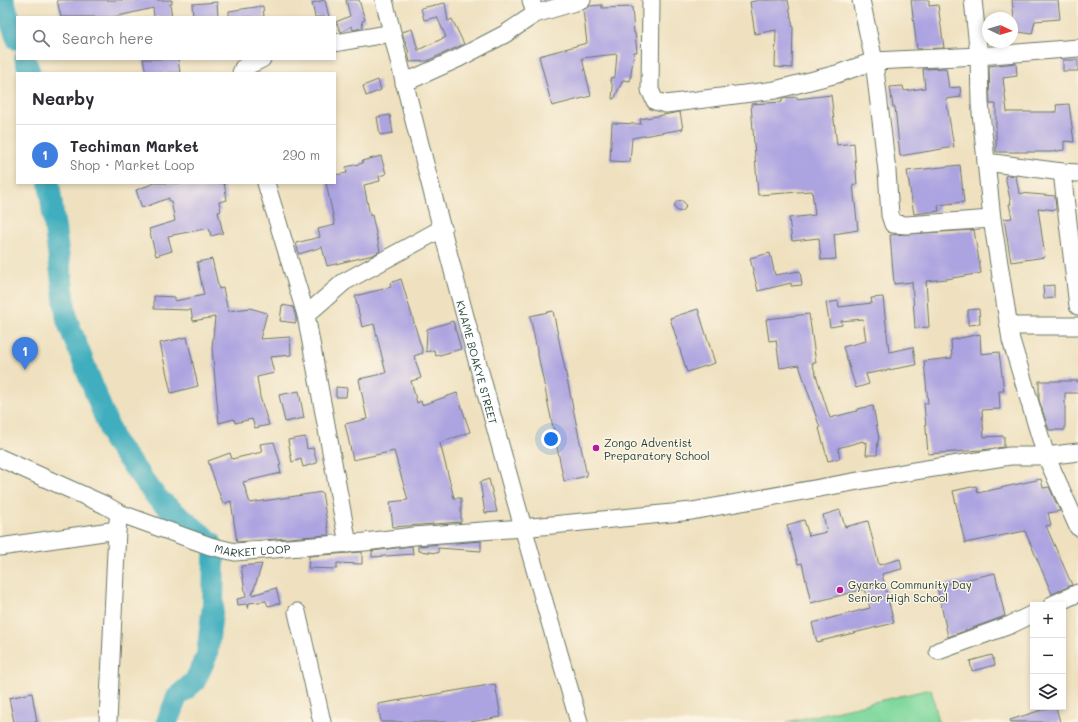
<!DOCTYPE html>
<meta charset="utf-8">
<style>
body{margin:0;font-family:Mali,sans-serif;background:#f2f2f3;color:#2b2b33}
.controls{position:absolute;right:12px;bottom:12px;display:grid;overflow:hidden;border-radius:0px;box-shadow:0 2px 6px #0003}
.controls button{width:36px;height:36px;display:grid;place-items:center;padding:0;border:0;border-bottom:1px solid #e1e1e2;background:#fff;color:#2b2b33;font:20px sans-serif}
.compass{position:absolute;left:982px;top:12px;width:36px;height:36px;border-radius:50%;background:#fff;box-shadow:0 2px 6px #0003;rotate:94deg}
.you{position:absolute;left:551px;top:439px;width:14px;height:14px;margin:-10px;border:3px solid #fff;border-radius:50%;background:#1a73e8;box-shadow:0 0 0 6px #1a73e833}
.badge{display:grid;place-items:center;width:26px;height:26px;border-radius:50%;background:#b45309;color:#fff;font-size:13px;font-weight:700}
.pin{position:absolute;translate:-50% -33px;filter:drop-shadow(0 1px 2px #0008)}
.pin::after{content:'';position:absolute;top:21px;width:14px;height:12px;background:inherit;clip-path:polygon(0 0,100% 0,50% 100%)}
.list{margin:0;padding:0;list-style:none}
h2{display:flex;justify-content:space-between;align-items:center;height:52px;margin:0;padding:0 16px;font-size:17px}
h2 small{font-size:13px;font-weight:400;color:#7c7c81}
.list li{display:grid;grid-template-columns:26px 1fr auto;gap:12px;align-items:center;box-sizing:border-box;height:60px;padding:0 16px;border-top:1px solid #e1e1e2}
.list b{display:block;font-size:15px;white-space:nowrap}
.list p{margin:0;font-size:13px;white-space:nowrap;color:#7c7c81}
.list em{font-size:13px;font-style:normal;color:#7c7c81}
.icon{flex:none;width:22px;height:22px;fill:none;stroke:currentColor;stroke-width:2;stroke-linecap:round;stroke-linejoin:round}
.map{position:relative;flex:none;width:1078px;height:722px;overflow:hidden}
.search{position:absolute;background:#fff;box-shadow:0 2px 6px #0003;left:16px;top:16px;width:320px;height:44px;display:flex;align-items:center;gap:10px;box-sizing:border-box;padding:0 14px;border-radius:0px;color:#7c7c81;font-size:15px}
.panel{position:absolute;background:#fff;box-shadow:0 2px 6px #0003;left:16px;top:72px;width:320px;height:112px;border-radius:0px}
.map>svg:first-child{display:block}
.grass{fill:#7fd89d;stroke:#4f8a68}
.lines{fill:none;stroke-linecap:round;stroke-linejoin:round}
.river{stroke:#40aebe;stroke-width:22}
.building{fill:#aca3e1}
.minor-casing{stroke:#687665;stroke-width:19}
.minor{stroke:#fff;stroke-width:17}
.poi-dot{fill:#b5179e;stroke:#fcf5e5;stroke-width:1.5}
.labels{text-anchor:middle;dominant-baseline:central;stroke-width:3;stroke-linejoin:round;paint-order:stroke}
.street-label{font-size:11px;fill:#1f3d34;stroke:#fcf5e5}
.poi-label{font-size:11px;fill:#1f3d34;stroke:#fcf5e5;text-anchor:start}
</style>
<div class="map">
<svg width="1078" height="722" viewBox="0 0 1078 722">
<rect width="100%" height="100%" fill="#fcf5e5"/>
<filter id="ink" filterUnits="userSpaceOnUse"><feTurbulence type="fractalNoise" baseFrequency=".025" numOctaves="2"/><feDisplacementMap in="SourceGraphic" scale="8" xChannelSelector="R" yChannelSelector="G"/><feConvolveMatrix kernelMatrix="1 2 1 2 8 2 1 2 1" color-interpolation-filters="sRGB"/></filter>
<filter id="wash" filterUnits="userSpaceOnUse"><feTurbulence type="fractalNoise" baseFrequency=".012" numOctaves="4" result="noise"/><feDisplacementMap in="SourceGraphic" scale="16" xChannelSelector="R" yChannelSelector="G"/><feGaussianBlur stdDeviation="0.9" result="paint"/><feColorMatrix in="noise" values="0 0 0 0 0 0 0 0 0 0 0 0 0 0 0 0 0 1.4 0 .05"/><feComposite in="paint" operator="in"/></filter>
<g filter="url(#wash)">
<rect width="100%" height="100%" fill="#efe1c0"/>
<!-- grass -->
<path class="grass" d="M 931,689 L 939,722 L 787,722 Z"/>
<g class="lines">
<!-- river -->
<g class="river">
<path d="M 3,0 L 17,39"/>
<path d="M 25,59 L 30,73"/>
<path d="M 49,183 L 67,320 L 114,441 L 157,498 L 211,542"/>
<path d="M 167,722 L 177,697 L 195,681 L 207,655 L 213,605 L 214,557"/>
</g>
</g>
<g id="blocks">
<!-- building -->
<g class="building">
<path d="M 57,0 L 172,0 L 172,4 L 170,4 L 172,17 L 154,17 L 153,8 L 114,17 L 61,17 Z"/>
<path d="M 325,0 L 329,17 L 315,17 L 312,3 Z"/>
<path d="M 346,0 L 359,0 L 365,20 L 362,21 L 363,28 L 353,30 L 352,26 L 341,32 L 336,22 L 350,16 Z"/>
<path d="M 759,0 L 788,0 L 793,28 L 792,68 L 775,67 L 776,30 L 755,34 L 750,2 Z"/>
<path d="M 911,0 L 929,0 L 929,6 L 938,5 L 944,48 L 917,49 Z"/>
<path d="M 1012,0 L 1058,0 L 1060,19 L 1035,21 L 1032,34 L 1012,31 L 1014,18 Z"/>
<path d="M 217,2 L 218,17 L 193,17 L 192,4 Z"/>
<path d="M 445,3 L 448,21 L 452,19 L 464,44 L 427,61 L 410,62 L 408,53 L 409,53 L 402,32 L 412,29 L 418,50 L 446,37 L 437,17 L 424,20 L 421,8 Z"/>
<path d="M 602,5 L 602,8 L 632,7 L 634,33 L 635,33 L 637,52 L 634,52 L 630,81 L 623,80 L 614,99 L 612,99 L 613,88 L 610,78 L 615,77 L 617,54 L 582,58 L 591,96 L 552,106 L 539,56 L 587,43 L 583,10 L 590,6 Z"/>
<path d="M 263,6 L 264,17 L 229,17 L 229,11 Z"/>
<path d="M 143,59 L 178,59 L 180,73 L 146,73 Z"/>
<rect x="1063" y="60" width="15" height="11"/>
<path d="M 1016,63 L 1017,76 L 1003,78 L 1007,112 L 1057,112 L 1056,105 L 1069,104 L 1074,142 L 1064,141 L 1064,150 L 1051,152 L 996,152 L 996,104 L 990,104 L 989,66 Z"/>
<path d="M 946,68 L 949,88 L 960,87 L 961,97 L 946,99 L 954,147 L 900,156 L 895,107 L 893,107 L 890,87 L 903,86 L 904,91 L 925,88 L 923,69 Z"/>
<path d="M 378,80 L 381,90 L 366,96 L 363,86 Z"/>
<path d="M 831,95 L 837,145 L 854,143 L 857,185 L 853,185 L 858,230 L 834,234 L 836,259 L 821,260 L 819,238 L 792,241 L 789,218 L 815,215 L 812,191 L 758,195 L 751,104 L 782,102 L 782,99 L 783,98 L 797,97 L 797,99 Z"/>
<path d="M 680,112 L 683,129 L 632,138 L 630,162 L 610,161 L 612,123 L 641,124 L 640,119 Z"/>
<path d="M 390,115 L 393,133 L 380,135 L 377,117 Z"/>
<path d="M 381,156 L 386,174 L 379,176 L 380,181 L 364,185 L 370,216 L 372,215 L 380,251 L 373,255 L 327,266 L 322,247 L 299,254 L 296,243 L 320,237 L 318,229 L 335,225 L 326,183 L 335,183 L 335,175 L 347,173 L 346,167 L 363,163 L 362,161 Z"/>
<path d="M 960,165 L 964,202 L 938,205 L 939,211 L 914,214 L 907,171 Z"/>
<path d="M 1009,175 L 1016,176 L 1019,193 L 1055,196 L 1056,210 L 1038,208 L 1045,257 L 1011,262 L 1004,219 L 1012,218 L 1009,204 L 1011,204 L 1005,176 Z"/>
<path d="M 155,183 L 224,183 L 227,200 L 219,202 L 221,211 L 218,212 L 223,233 L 211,236 L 209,228 L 168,236 L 172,251 L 156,256 L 149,229 L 175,221 L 171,201 L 169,201 L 169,198 L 142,208 L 136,190 Z"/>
<circle cx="680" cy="206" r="5.5"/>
<path d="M 974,230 L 981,273 L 947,279 L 926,281 L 929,327 L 915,328 L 912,282 L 894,284 L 890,235 Z"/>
<path d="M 770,253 L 775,275 L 800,271 L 802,285 L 791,286 L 791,283 L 758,291 L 750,258 Z"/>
<path d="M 212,259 L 219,289 L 223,288 L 228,311 L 250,308 L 267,313 L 260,339 L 290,337 L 291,355 L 270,357 L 274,373 L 257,377 L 260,397 L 269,425 L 255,428 L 252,419 L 235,423 L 234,419 L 219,423 L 212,348 L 215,317 L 193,321 L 191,310 L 154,309 L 154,296 L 175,297 L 175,301 L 204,295 L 197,262 Z"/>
<path d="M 401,279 L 423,353 L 414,356 L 421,378 L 411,381 L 417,403 L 421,401 L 422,405 L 457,393 L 470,432 L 440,443 L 454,498 L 461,498 L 461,522 L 393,527 L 390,502 L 408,500 L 394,451 L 353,460 L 345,424 L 367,419 L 359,379 L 386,373 L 374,324 L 362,327 L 355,296 L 391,287 L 390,283 Z"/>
<path d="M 1054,285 L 1054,298 L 1044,299 L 1043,286 Z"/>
<path d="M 883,297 L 889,352 L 913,347 L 916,365 L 866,374 L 869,384 L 856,388 L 843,347 L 866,341 L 863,319 L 841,321 L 842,325 L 830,327 L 826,303 L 838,301 L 839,307 L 872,303 L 871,298 Z"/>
<path d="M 282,305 L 293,307 L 296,318 L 296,323 L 280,321 Z"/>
<path d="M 698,309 L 715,363 L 687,372 L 670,318 Z"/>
<path d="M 979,309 L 980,324 L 968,325 L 968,310 Z"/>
<path d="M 553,311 L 587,476 L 564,481 L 530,316 Z"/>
<path d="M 809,314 L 816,363 L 812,363 L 830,418 L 857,411 L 857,409 L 873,406 L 879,439 L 878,440 L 877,455 L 866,455 L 867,442 L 864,443 L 863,441 L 838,448 L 840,458 L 828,461 L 819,428 L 820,428 L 799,365 L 780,368 L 776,340 L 769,341 L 766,319 Z"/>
<path d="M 453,321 L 461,349 L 436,356 L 434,350 L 426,352 L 427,329 Z"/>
<path d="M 980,334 L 981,354 L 999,352 L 1004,391 L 999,391 L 1000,409 L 982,410 L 984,437 L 1004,436 L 1004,447 L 981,450 L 928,454 L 924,403 L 928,403 L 924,361 L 952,358 L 951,340 Z"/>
<path d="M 187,337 L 198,386 L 171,393 L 160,343 Z"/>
<path d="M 1039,381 L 1078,381 L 1078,393 L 1065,393 L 1065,430 L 1049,430 L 1039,400 Z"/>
<path d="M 336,387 L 347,388 L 346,397 L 336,397 Z"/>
<path d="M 299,391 L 304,418 L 285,422 L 279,395 Z"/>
<path d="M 305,437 L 307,449 L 313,448 L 317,463 L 303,467 L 301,459 L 292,462 L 288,440 Z"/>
<path d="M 274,442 L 281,465 L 279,465 L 281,473 L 243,482 L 250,503 L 322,492 L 329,535 L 237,542 L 231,501 L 223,504 L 208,461 L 230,453 L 232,459 L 262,452 L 260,444 Z"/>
<path d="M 489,479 L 497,512 L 485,513 L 480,482 Z"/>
<path d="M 1041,479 L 1043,488 L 1049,487 L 1060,511 L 1048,513 L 1051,525 L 1046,526 L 1072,585 L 1052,594 L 1025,531 L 965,543 L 953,491 L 976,486 L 978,493 Z"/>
<path d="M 840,510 L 845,527 L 868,521 L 879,565 L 900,559 L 902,569 L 882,574 L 894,623 L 817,642 L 812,623 L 870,608 L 865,589 L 811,603 L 802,563 L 798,564 L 787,525 L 804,520 L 809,536 L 827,532 L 823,515 Z"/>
<path d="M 481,541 L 481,551 L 438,548 L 438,553 L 418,551 L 418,546 Z"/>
<path d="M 412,546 L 413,554 L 372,557 L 372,551 Z"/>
<path d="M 362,552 L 362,564 L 337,563 L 337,569 L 308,568 L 309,556 Z"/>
<path d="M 262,564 L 252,595 L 276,588 L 280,603 L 268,606 L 266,601 L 249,603 L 248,609 L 247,604 L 238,605 L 237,599 L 246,597 L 241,566 Z"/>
<path d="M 995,573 L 1005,616 L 948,637 L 937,586 Z"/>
<path d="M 992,655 L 995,665 L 972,671 L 970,661 Z"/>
<path d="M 495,684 L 501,717 L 470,722 L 381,722 L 378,704 Z"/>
<path d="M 32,693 L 37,722 L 14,722 L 9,698 Z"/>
<path d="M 1051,707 L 1056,707 L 1060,722 L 1011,722 L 1010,720 Z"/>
</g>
</g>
</g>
<g filter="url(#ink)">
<use href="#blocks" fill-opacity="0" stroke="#687665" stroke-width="1"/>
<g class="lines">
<!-- minor casing -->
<g class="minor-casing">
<g id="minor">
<path id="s1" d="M 384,0 C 443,242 509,483 579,722"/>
<path d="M 531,0 L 535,14"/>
<path d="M 651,0 L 650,90 L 655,101 L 666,104 L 775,90 L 837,74 L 874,61 L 979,56 L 1078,48"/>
<path d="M 861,0 L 874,61 L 887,171 L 890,215 L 893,224 L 906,225 L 992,219"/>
<path d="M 973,0 L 979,56 L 980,103 L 992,219 L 1011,340 L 1046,456 L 1078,527"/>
<path d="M 335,43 L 392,33"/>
<path d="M 241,73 L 243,68 L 262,59"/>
<path d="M 404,83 L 459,58 L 505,34 L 535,14 L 582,0"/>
<path d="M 986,162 L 1062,172 L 1078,173"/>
<path d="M 1062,172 L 1078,306"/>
<path d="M 266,183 L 306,315"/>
<path d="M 1009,326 L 1078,326"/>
<path id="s2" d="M 0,458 L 105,505 L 119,513 L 210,546 L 235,552 L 365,542 L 414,536 L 522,528 L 692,511 L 908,472 L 1010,456 L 1046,456 L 1078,452"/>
<path d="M 348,544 L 306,315 L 344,282 L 443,228"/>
<path d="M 0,547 L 117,530"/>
<path d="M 1052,605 L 1078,593"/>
<path d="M 297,612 L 322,722"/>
<path d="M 938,651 L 1010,625 L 1033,614"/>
<path d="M 108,722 L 117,530 L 119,513"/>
</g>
</g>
<!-- minor -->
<use href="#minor" class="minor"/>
</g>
</g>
<!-- markers -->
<g class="poi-dot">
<circle cx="596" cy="448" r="4"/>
<circle cx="840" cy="590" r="4"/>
</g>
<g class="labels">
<!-- street labels -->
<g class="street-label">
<text stroke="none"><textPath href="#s1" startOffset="374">KWAME BOAKYE STREET</textPath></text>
<text stroke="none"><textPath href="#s2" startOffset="271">MARKET LOOP</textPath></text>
</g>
<!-- poi labels -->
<g class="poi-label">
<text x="604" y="442">Zongo Adventist<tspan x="604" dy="13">Preparatory School</tspan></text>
<text x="848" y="584">Gyarko Community Day<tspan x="848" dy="13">Senior High School</tspan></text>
</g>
</g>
</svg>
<div class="controls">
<button>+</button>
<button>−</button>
<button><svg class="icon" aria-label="layers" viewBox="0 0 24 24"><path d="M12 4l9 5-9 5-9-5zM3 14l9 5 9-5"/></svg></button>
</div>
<svg class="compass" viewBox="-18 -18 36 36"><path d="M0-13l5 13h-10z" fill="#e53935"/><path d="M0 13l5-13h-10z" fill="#7c7c81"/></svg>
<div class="you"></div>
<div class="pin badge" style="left:25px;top:370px;background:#3f7fe0">1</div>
<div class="search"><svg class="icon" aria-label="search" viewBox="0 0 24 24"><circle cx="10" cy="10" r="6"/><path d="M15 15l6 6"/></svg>Search here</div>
<section class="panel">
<h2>Nearby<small></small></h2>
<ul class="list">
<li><span class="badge" style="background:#3f7fe0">1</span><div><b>Techiman Market</b><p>Shop · Market Loop</p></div><em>290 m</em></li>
</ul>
</section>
</div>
